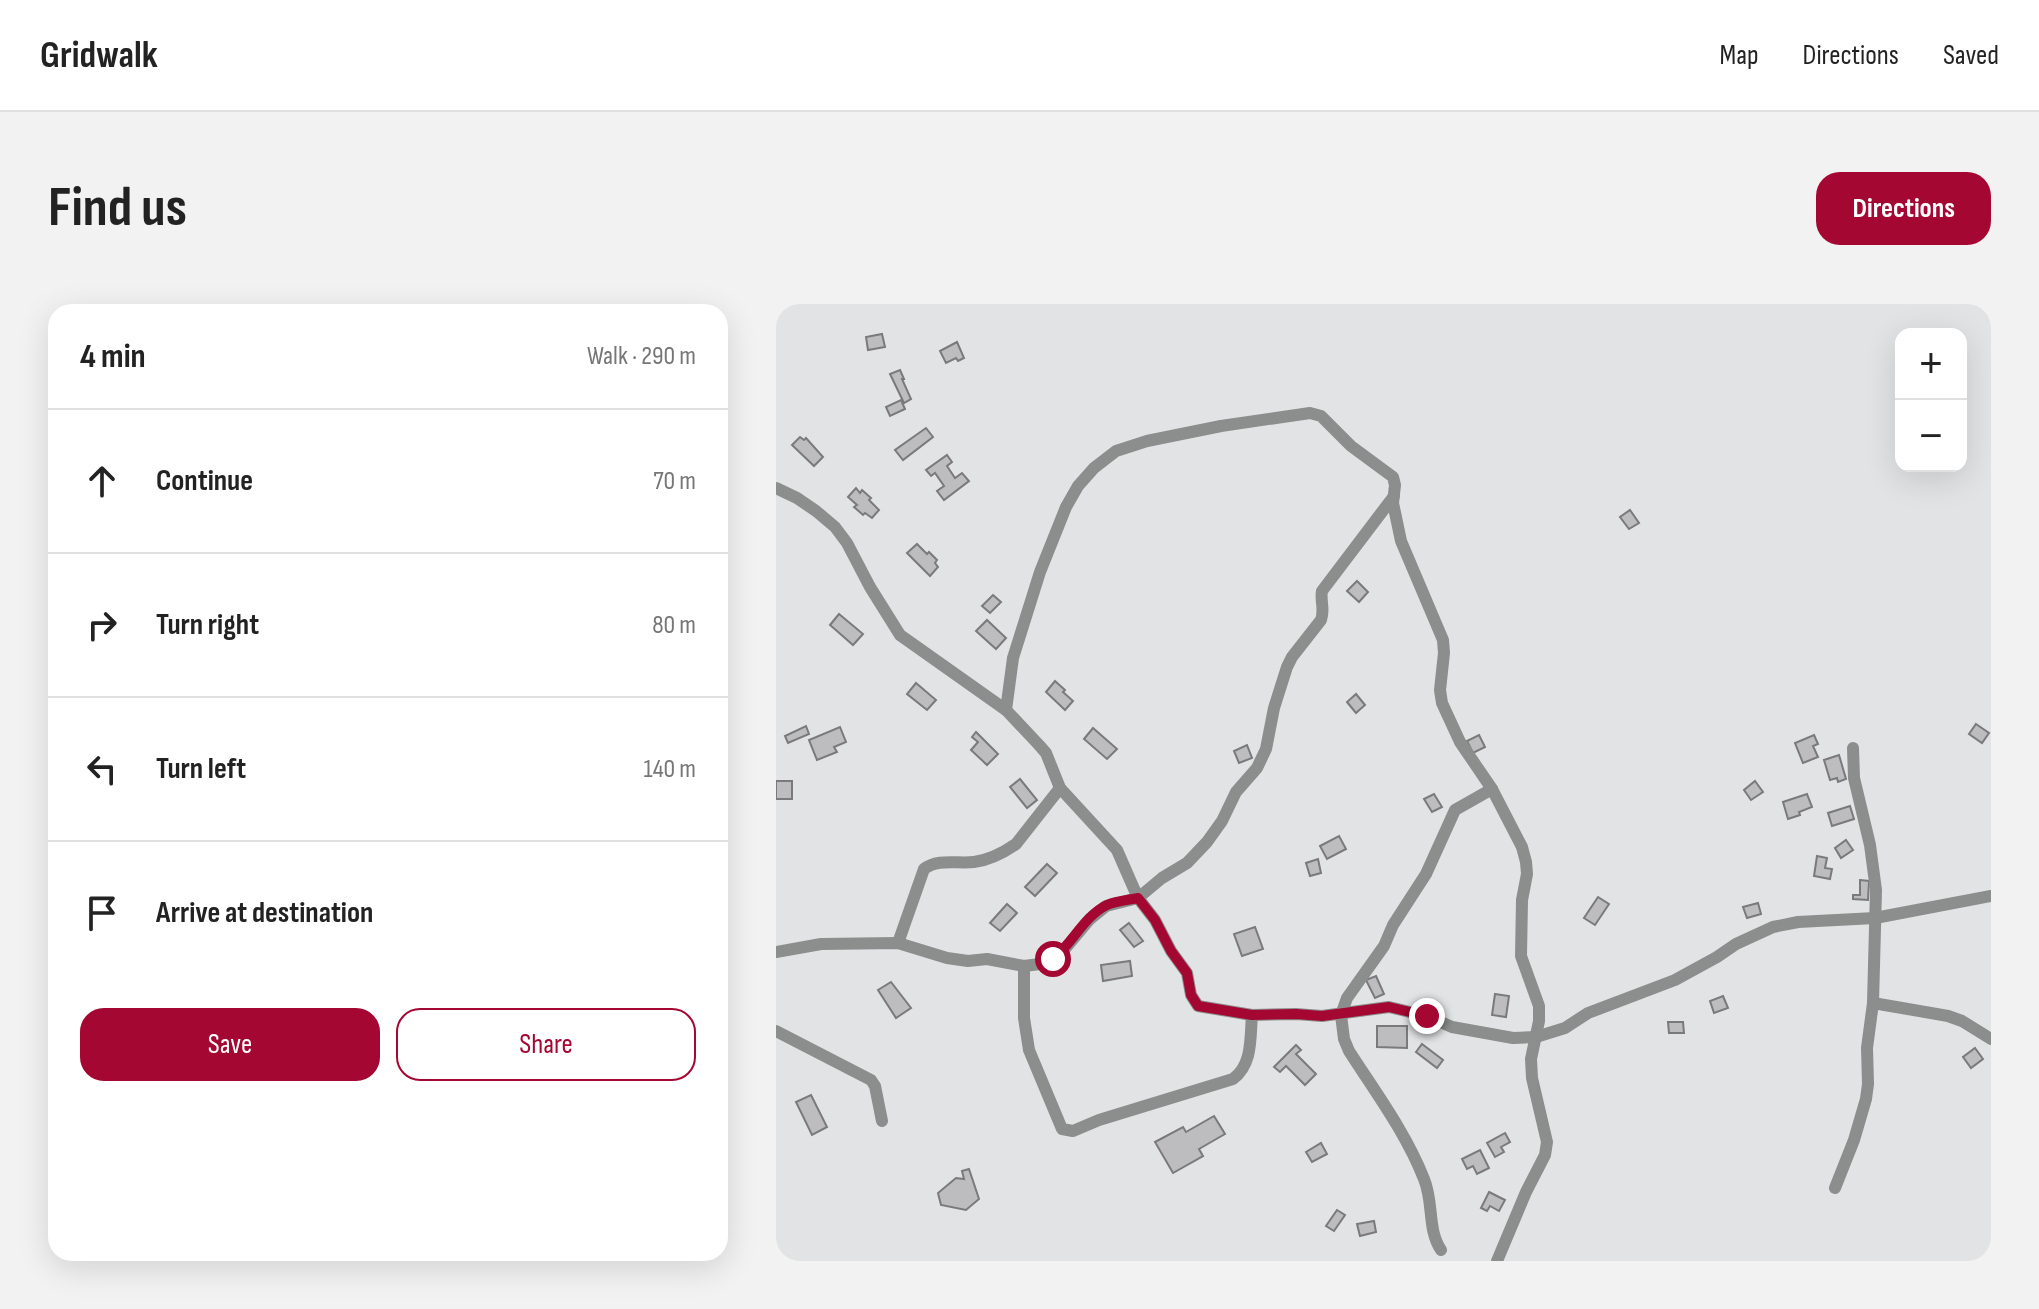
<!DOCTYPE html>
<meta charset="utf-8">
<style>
body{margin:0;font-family:"Sofia Sans Condensed",sans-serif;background:#f2f2f2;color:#222}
.controls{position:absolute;right:24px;top:24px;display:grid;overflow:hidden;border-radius:16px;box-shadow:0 8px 32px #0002}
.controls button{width:72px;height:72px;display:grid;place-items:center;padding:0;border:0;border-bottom:2px solid #e0e0e0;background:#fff;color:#222;font:40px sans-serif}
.stop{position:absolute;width:24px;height:24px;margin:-18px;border:6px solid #a40732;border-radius:50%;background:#fff}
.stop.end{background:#a40732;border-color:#fff;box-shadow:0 2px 8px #0008}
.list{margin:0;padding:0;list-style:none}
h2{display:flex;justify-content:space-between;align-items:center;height:104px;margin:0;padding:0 32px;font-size:34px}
h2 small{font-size:26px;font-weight:400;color:#767676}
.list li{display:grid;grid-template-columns:52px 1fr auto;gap:24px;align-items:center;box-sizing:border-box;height:144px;padding:0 32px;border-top:2px solid #e0e0e0}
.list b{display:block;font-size:30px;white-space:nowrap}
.list em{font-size:26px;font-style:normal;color:#767676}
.actions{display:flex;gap:16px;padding:24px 32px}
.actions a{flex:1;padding:18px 0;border:2px solid #a40732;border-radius:24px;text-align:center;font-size:28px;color:#a40732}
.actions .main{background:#a40732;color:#fff}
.icon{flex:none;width:44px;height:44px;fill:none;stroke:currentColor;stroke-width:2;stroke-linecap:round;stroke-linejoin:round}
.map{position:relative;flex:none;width:1215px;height:957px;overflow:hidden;border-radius:24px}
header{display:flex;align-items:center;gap:48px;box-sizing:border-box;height:112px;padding:0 40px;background:#fff;border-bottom:2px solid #e0e0e0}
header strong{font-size:38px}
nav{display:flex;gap:44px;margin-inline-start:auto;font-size:28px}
.intro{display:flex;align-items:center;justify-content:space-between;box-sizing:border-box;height:192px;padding:0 48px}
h1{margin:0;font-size:56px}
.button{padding:20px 36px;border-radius:24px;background:#a40732;color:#fff;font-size:28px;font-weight:700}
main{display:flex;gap:48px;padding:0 48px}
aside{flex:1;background:#fff;border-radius:24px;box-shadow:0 8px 32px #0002}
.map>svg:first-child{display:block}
.building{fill:#bdbdbf;stroke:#7a7a7c;stroke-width:2}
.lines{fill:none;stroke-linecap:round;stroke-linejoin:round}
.street{stroke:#8c8d8d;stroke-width:12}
.route{stroke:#a40732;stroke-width:10}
</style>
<header>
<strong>Gridwalk</strong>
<nav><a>Map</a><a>Directions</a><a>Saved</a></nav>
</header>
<div class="intro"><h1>Find us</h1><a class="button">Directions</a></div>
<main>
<aside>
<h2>4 min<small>Walk · 290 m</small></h2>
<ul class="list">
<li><svg class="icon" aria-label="ahead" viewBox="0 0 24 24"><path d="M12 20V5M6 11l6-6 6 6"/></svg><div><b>Continue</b></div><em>70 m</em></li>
<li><svg class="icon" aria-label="right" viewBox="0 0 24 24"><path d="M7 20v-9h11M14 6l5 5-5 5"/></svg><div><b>Turn right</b></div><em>80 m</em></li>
<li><svg class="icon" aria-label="left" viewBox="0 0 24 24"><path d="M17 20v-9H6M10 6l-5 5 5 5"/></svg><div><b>Turn left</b></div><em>140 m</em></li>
<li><svg class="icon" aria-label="arrive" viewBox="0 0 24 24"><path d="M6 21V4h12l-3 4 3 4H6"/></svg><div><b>Arrive at destination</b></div></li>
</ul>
<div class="actions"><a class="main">Save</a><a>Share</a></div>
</aside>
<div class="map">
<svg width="1215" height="957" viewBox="0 0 1215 957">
<rect width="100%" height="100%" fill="#e2e3e4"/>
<!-- building -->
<g class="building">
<path d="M 106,30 L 109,43 L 92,46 L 90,33 Z"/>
<path d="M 181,38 L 188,54 L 182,57 L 180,54 L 170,59 L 164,47 Z"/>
<path d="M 124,66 L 128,75 L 126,75 L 135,95 L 128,99 L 114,70 Z"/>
<path d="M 125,96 L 129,105 L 114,112 L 110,103 Z"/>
<path d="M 150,124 L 157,133 L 127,156 L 119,146 Z"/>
<path d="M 24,133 L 28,136 L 30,134 L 47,153 L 38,162 L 16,141 Z"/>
<path d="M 171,151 L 176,158 L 171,162 L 179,174 L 186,169 L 193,177 L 168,196 L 161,187 L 168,182 L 159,169 L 155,172 L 150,166 Z"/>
<path d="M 80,184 L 84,189 L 86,186 L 95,194 L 93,196 L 103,206 L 96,214 L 89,209 L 87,211 L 78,203 L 81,201 L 72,193 Z"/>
<path d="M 854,206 L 863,219 L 853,225 L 844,213 Z"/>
<path d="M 141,240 L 151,250 L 153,248 L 161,256 L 159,259 L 162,263 L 154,272 L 131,249 Z"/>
<path d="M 581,277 L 592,288 L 583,298 L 571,287 Z"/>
<path d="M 217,291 L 225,298 L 214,309 L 206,302 Z"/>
<path d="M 63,310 L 87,330 L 77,341 L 54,321 Z"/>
<path d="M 211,316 L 230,334 L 220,345 L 200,327 Z"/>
<path d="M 279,377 L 289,386 L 287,388 L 297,397 L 289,406 L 270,388 Z"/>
<path d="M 140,379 L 160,396 L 151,406 L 131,390 Z"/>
<path d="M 580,390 L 589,401 L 580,409 L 571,398 Z"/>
<path d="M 1200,420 L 1213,429 L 1206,439 L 1193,430 Z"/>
<path d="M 30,422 L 33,430 L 12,439 L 9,432 Z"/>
<path d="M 64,423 L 70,438 L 58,443 L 61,448 L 41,456 L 33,436 Z"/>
<path d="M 317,424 L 341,445 L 331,455 L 308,435 Z"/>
<path d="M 200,428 L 222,450 L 211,461 L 195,446 L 202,438 L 196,433 Z"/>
<path d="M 703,431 L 709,443 L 697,449 L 691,437 Z"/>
<path d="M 1038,431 L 1042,440 L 1037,442 L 1042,453 L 1027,459 L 1019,439 Z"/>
<path d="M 471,441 L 476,454 L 463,459 L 458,447 Z"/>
<path d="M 1063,451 L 1070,475 L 1062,478 L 1061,474 L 1054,476 L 1048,456 Z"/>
<path d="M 244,475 L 261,496 L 251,504 L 234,483 Z"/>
<rect x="0" y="477" width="16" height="18"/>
<path d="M 979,477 L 987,488 L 975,496 L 968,486 Z"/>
<path d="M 658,490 L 666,503 L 656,508 L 648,495 Z"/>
<path d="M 1031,490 L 1036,503 L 1023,508 L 1024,511 L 1012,515 L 1007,498 Z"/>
<path d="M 1074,502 L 1078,515 L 1056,522 L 1052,509 Z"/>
<path d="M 563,532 L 570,545 L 551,555 L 544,542 Z"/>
<path d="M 1070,536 L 1077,546 L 1065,554 L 1059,544 Z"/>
<path d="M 1041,552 L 1051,554 L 1049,564 L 1056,565 L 1054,575 L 1038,572 Z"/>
<path d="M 542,555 L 545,569 L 534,572 L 530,559 Z"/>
<path d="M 271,560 L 281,569 L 259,592 L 249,583 Z"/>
<path d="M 1084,576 L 1093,577 L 1092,596 L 1077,595 L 1077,591 L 1084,591 Z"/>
<path d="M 822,593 L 833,600 L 819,621 L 808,614 Z"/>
<path d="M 982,599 L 985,610 L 971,614 L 967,603 Z"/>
<path d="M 231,600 L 241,609 L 224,627 L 214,619 Z"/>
<path d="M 353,619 L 367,637 L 358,643 L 344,626 Z"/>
<path d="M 479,623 L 487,645 L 466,652 L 458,630 Z"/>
<path d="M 354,657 L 356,672 L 327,677 L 325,661 Z"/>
<path d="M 600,672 L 608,690 L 599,694 L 590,676 Z"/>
<path d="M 115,678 L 135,704 L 120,714 L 102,686 Z"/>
<path d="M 719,690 L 733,692 L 730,713 L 716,711 Z"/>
<path d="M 947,692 L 952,704 L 938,709 L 934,697 Z"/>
<path d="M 892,718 L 907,718 L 908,729 L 893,729 Z"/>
<path d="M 601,722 L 631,722 L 631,744 L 601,743 Z"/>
<path d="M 646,740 L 667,756 L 661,764 L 640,748 Z"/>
<path d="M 520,741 L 525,746 L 520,750 L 540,770 L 529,781 L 510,762 L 504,768 L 498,763 Z"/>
<path d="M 1199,744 L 1207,755 L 1195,764 L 1187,753 Z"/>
<path d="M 35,791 L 51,823 L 36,831 L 20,798 Z"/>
<path d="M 438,812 L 449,830 L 423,845 L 427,852 L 397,869 L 379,838 L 407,823 L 410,828 Z"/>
<path d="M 729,829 L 734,838 L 725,843 L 728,848 L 719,853 L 711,839 Z"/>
<path d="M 545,839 L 551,850 L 536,858 L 530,848 Z"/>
<path d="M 704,846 L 713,864 L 701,870 L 697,862 L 691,865 L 686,855 Z"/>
<path d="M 193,865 L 203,895 L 190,906 L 165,901 L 162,889 L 180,874 L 188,875 L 186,867 Z"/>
<path d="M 713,888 L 729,896 L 723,907 L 714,902 L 711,907 L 705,904 Z"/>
<path d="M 561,906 L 569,911 L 558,927 L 550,922 Z"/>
<path d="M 598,917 L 600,928 L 584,932 L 581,920 Z"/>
</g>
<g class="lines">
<!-- street -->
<g class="street">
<path d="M 0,184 L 21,194 L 40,207 L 59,223 L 71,239 L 94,283 L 124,331 L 230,406 L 263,441 L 270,449 L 284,484 L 341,546 L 362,594 L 379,616 L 395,647 L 411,669 L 415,691 L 422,702 L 476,711 L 520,710 L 546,712 L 613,703 L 651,712 L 676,723 L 737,734 L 760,733 L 789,724 L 812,709 L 899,676 L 941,653 L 960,640 L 997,623 L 1022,618 L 1099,614 L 1215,592"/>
<path d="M 230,406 L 237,354 L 264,268 L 290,203 L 302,182 L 318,164 L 340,147 L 371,137 L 445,122 L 534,109 L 545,112 L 575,142 L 617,173 L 619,181 L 617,199 L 625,237 L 667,336 L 668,349 L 664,386 L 666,399 L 684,438 L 716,485 L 746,543 L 750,558 L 751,570 L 746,596 L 745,652 L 763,702 L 763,717 L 755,755 L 756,774 L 771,838 L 769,851 L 750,888 L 721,957"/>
<path d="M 122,639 L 148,565 C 162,554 181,560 198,558 C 213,556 227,549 240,540 L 284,484"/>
<path d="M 0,648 L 45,640 L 122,639 L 171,654 L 192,657 L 211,655 L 248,662 L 264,660 L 277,655 L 288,646 L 314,615 L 330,602 L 362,594 L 386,574 L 411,559 L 431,538 L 446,517 L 460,488 L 481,464 L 490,445 L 498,404 L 511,363 L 516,353 L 545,316 C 549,305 544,297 546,287 L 618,192"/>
<path d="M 248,662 L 248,714 L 253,746 L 286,825 L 297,827 L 323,816 L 457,775 C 477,760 474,734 476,711"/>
<path d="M 1097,699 L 1172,712 L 1186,717 L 1215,735"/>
<path d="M 0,727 L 95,776 L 99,782 L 106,817"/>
<path d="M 1059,884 L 1078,836 L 1090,795 L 1092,780 L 1091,744 L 1097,699 L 1100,586 L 1094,541 L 1078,474 L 1077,444"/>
<path d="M 665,946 C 651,925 658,899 648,875 C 630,829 600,789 573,747 L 568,735 L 565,711 L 571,694 L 608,642 L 617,621 L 650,570 L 679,506 L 716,485"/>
</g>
</g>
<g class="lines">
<!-- route -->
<path class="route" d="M 277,655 C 296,640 308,612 331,601 C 340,597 352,596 362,594 L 379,616 L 395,647 L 411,669 L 415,691 L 422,702 L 476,711 L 520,710 L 546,712 L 613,703 L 651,712"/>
</g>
</svg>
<div class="controls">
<button>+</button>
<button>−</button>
</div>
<div class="stop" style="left:277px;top:655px"></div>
<div class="stop end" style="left:651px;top:712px"></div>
</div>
</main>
